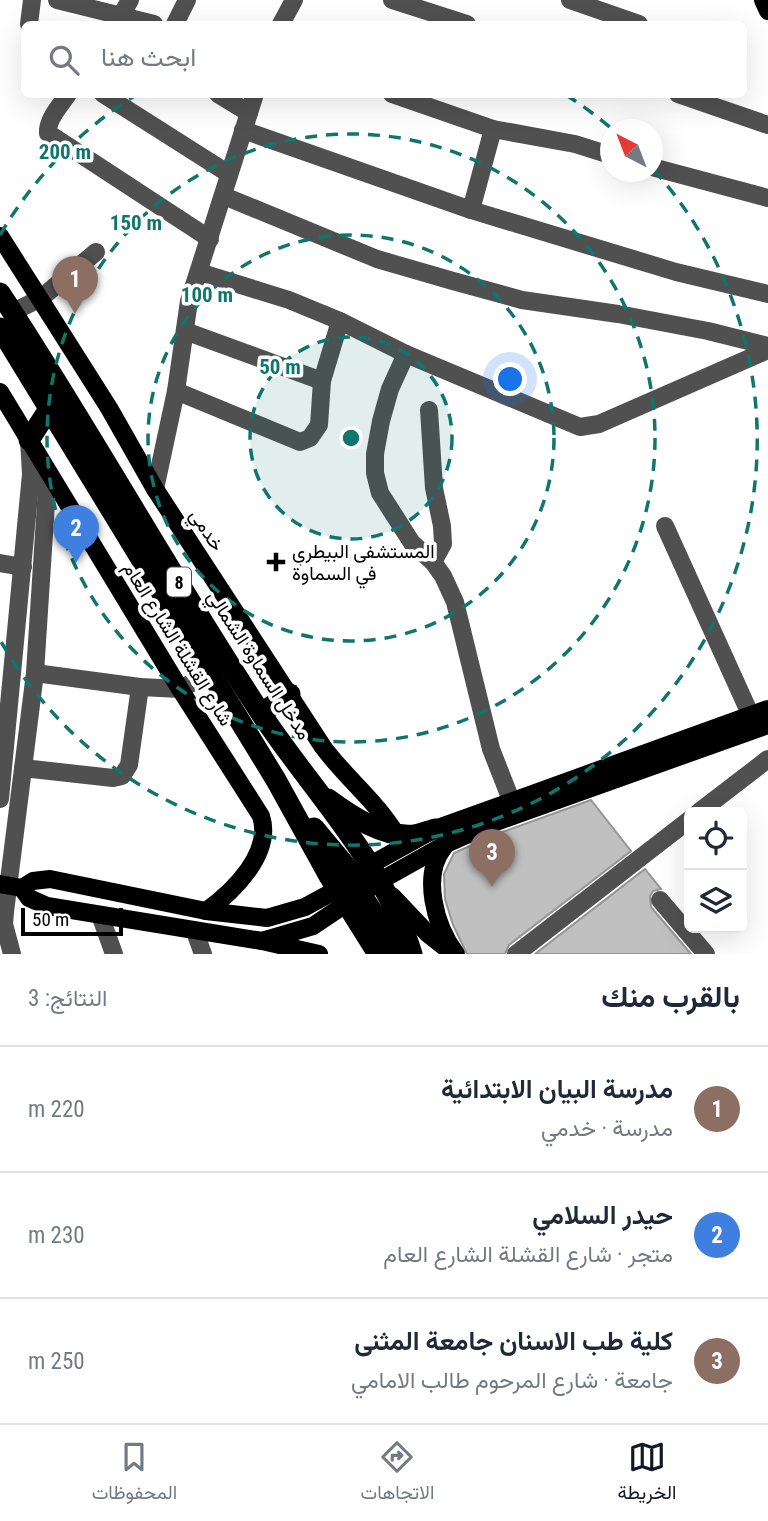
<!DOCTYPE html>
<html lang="ar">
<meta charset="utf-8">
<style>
body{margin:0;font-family:"Roboto Condensed",Vazirmatn,sans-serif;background:#f2f2f3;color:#1f2937;direction:rtl}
.controls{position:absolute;right:21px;bottom:21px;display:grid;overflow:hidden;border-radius:10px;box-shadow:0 7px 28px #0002}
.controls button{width:63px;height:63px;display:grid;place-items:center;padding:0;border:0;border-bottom:2px solid #e0e1e3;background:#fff;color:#1f2937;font:35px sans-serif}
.compass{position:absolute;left:600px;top:119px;width:63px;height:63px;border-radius:50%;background:#fff;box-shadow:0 7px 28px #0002;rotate:318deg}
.scale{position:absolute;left:21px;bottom:18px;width:102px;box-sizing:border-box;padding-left:7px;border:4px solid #000;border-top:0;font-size:19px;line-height:24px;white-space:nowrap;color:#000;-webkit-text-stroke:5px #fff;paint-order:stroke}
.you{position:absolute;left:511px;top:380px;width:24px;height:24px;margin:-18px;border:5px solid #fff;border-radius:50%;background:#1a73e8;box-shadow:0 0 0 10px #1a73e833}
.badge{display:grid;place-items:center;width:46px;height:46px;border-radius:50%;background:#111827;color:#fff;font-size:23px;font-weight:700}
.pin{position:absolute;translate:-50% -58px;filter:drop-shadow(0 2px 4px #0008)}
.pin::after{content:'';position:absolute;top:37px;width:24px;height:21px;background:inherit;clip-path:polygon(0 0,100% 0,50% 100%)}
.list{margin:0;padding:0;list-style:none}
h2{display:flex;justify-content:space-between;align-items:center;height:91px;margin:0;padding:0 28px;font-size:30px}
h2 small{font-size:23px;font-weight:400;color:#747a83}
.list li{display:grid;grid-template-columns:46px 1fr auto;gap:21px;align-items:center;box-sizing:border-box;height:126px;padding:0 28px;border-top:2px solid #e0e1e3}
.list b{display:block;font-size:26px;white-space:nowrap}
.list p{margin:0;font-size:23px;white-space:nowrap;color:#747a83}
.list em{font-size:23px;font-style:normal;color:#747a83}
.icon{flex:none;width:38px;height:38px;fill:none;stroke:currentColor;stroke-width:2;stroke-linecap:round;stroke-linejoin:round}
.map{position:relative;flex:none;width:768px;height:954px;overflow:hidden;direction:ltr}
.search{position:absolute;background:#fff;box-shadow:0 7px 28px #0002;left:21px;right:21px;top:21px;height:77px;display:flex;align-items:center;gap:18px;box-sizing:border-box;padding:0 24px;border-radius:10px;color:#747a83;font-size:26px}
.sheet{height:469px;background:#fff}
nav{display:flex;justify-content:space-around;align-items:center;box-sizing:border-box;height:98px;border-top:2px solid #e0e1e3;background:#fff;font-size:19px;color:#747a83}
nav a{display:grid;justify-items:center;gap:4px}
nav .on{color:#111827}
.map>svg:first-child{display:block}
.building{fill:#c0c0c0;stroke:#949494;stroke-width:2}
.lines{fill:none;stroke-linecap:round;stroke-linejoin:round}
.minor{stroke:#505050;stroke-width:18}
.major{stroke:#000;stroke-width:18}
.highway{stroke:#000;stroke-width:21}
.ring{fill:none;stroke:#0f766e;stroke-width:3.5;stroke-dasharray:12 9}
.poi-dot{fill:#000;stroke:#fff;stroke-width:2.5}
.labels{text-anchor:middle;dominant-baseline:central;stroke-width:7;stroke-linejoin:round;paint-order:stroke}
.shield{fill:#fff;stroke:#4c4c4c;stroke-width:2}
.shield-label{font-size:18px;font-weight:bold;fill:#000}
.street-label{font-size:19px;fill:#000;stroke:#fff}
.poi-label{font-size:19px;fill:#000;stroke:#fff;text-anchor:start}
.centre{fill:#0f766e;stroke:#fff;stroke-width:3.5}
.ring-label{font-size:21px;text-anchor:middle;font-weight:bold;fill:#0f766e;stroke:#fff;stroke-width:7;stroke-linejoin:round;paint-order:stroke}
</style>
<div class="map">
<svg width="768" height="954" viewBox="0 0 768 954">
<rect width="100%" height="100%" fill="#fff"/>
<!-- building -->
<g class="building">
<path d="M 591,800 L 631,851 L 509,945 L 505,954 L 467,954 L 453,925 L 445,899 L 444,874 L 454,853 L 497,834 Z"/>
<path d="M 645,869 L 661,889 L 653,891 L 650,896 L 651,907 L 691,954 L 535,954 Z"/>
</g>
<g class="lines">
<!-- minor -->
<g class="minor">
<path d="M 57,0 L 154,24"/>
<path d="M 392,0 L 467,24"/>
<path d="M 570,0 L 639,24"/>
<path d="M 29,24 L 32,0"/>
<path d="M 116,24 L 130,0"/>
<path d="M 175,24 L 187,0"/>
<path d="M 281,24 L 294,0"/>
<path d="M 68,94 C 61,105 47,119 48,133 L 210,239"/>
<path d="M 103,94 L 229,174"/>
<path d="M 218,94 L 249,113"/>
<path d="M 392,94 L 493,129 L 575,144 L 610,155"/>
<path d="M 678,94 L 768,125"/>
<path d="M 243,130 L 471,210 L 676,272 L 768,294"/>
<path d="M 652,167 L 768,198"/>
<path d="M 224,196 L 377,259 L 453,281 L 522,300 L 618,314 L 708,331 L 768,346"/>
<path d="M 471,210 L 493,129"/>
<path d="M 199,272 L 289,300 L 340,321 L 406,354 L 580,427 L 599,424 L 768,350"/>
<path d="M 13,312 L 41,298 L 96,252"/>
<path d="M 185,331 L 322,381"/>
<path d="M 406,354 L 390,389 L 381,421 L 375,454 L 375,473 L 380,493 L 412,543 L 433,562 L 443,576 L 455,602 L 491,749 L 511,800"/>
<path d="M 176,391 L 300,442 L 310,438 L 319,425 L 322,381 L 340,321"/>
<path d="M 429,410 L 434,488 L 442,526 L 443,544 L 433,562"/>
<path d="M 155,489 L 176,391 L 189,301 L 255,94"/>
<path d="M 665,526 L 751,716"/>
<path d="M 0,563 L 23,567"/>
<path d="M 35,673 L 140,687 L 180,689 L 211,673"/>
<path d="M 23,768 L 113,778 L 122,776 L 129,765 L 140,687"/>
<path d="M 0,799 L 31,474 L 29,440"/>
<path d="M 699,812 L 768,759"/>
<path d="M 660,900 L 706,954"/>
<path d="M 100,915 L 114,954"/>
<path d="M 195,932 L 203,954"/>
<path d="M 12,954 L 4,924 L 5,912 L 35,673 L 48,472"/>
<path d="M 516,954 L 689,820"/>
</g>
<!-- major -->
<g class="major">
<path d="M 763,0 L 768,11"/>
<path d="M 0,236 L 109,408 L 155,489 L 323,747 C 346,778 376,801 396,834"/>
<path d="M 0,392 L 180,689 L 261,816 C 273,853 233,892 206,911"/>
<path d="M 444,847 C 421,875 435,926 456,954"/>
<path d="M 0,884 L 22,888"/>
<path d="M 22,888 L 33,881 L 50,879 L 206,911 L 267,918 L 305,907 L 338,889 L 370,865 L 435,829 L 768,709"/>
<path d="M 22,888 L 29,898 L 47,906 L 262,941 L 319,954"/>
<path d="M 392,896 L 428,934 L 451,952"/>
<path d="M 262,941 L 313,926 L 380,881 L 446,844 L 493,823 L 768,725"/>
</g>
<!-- highway -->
<g class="highway">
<path d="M 0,293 C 90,430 170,575 260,712 C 312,791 384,862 412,954"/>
<path d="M 0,328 L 276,780 L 329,876 L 378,954"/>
<path d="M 29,440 L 49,409"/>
<path d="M 261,713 L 290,694"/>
<path d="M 328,799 C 351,816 384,838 414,835 C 421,834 428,831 435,829"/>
<path d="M 314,828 L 359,882 L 368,885 L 380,881"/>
<path d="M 342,887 L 352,888 L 361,894 L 400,954"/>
</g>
</g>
<!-- distance rings -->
<circle cx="351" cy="438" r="101" fill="#0f766e" fill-opacity=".12"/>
<g class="ring">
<circle cx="351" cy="438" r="101"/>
<circle cx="351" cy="438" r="203"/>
<circle cx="351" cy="438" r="304"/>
<path d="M0 235A405 405 0 0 1 136 95M566 95A405 405 0 0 1 611 128M654 170A405 405 0 1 1 0 640"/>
</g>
<!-- markers -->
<path class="poi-dot" d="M272.5 551.5h7v7h7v7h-7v7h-7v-7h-7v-7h7z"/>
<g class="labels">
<!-- shield labels -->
<rect class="shield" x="167" y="567.5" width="24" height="29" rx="5"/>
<g class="shield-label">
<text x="179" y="582">8</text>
</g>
<!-- street labels -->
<g class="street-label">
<text transform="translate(207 530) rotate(57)">خدمي</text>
<text transform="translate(178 644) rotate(58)">شارع القشلة الشارع العام</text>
<text transform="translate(259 665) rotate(57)">مدخل السماوة الشمالي</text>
</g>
<!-- poi labels -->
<g class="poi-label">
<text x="292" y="551">المستشفى البيطري<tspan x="292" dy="22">في السماوة</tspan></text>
</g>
</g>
<circle cx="351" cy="438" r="10" class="centre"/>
<g class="ring-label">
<text x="65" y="159">200 m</text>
<text x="136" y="230">150 m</text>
<text x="207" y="302">100 m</text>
<text x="280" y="374">50 m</text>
</g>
</svg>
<div class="controls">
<button><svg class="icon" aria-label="locate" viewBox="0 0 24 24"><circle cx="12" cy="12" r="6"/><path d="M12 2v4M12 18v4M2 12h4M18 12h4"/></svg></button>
<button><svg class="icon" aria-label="layers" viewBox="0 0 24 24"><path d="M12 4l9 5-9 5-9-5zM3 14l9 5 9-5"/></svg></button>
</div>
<svg class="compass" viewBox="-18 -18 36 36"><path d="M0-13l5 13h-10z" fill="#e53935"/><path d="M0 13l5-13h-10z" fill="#747a83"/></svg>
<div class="scale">50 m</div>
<div class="you"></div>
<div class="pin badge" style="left:75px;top:314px;background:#8d6e63">1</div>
<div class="pin badge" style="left:76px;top:563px;background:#3f7fe0">2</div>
<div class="pin badge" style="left:492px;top:887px;background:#8d6e63">3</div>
<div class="search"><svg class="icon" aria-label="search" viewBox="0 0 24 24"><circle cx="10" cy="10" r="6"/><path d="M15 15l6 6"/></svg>ابحث هنا</div>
</div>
<section class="sheet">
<h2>بالقرب منك<small>النتائج: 3</small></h2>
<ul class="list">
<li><span class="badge" style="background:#8d6e63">1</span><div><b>مدرسة البيان الابتدائية</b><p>مدرسة · خدمي</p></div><em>220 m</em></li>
<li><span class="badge" style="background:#3f7fe0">2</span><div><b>حيدر السلامي</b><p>متجر · شارع القشلة الشارع العام</p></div><em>230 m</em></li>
<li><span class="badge" style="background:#8d6e63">3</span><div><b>كلية طب الاسنان جامعة المثنى</b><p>جامعة · شارع المرحوم طالب الامامي</p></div><em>250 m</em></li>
</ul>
</section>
<nav>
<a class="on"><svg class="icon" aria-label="map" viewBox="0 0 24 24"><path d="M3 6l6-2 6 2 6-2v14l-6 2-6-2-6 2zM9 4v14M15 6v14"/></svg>الخريطة</a>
<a><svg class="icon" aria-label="directions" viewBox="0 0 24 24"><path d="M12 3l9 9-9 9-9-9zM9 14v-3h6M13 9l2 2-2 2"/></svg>الاتجاهات</a>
<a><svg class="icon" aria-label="saved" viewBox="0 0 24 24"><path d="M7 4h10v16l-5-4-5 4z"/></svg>المحفوظات</a>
</nav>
